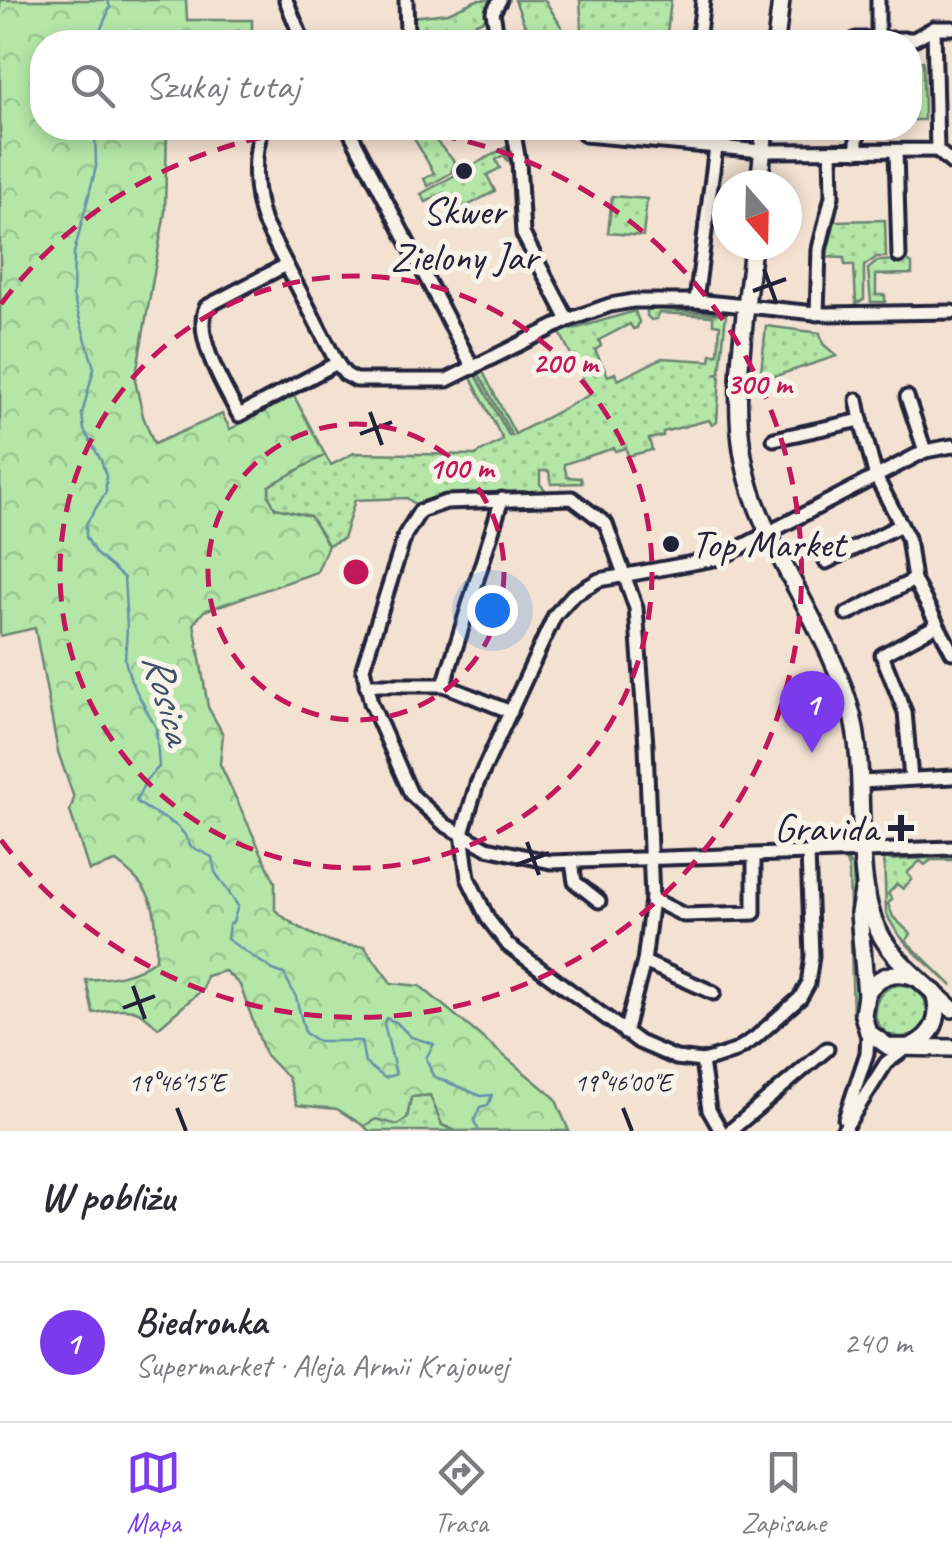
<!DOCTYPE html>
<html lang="pl">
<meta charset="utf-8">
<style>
body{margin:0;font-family:Caveat,sans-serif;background:#f7f7f7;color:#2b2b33}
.compass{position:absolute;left:712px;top:170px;width:90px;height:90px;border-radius:50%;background:#fff;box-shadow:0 5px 15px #0003;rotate:160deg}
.you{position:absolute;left:492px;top:610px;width:35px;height:35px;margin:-25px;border:8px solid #fff;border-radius:50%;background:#1a73e8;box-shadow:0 0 0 15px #1a73e833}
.badge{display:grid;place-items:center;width:65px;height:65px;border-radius:50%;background:#7c3aed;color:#fff;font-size:32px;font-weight:700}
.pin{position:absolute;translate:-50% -82px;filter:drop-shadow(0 2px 5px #0008)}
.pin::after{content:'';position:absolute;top:52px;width:35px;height:30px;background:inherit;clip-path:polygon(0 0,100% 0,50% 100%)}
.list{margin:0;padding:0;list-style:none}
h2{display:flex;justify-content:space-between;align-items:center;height:130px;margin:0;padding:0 40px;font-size:42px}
h2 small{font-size:32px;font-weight:400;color:#7c7c81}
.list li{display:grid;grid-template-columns:65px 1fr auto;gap:30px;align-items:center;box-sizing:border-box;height:160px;padding:0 40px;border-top:2px solid #e1e1e2}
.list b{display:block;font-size:38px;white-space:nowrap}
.list p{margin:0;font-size:32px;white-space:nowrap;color:#7c7c81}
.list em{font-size:32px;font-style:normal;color:#7c7c81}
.icon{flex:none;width:55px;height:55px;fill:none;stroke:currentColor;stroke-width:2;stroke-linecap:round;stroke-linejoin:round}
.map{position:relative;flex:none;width:952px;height:1131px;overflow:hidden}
.search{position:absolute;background:#fff;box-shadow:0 5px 15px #0003;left:30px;right:30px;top:30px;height:110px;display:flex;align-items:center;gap:25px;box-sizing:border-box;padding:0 35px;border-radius:40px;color:#7c7c81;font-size:38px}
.sheet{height:290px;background:#fff}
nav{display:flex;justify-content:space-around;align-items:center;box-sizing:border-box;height:140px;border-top:2px solid #e1e1e2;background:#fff;font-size:28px;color:#7c7c81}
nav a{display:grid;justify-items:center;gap:5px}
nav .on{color:#7c3aed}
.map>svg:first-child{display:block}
.grass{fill:url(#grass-dots);stroke:#6a8471;stroke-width:2.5}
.forest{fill:url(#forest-crowns);stroke:#6a8471;stroke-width:2.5}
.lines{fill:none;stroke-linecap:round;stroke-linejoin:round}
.stream{stroke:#6592a9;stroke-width:2.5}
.street-casing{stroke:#22223b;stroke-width:19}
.secondary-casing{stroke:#22223b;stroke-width:22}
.street{stroke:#f7f3e8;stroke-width:11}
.secondary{stroke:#f7f3e8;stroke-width:15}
.ticks{fill:none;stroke:#22223b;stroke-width:4}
.ring{fill:none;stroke:#c2185b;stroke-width:5;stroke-dasharray:18 12}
.poi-dot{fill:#22223b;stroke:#f7f3e8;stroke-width:4}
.labels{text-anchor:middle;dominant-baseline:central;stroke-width:10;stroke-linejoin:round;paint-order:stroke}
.poi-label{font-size:40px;fill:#22223b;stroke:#f7f3e8}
.water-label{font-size:42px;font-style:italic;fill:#3e5069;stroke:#f7f3e8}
.ticks-label{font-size:25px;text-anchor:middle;fill:#22223b;stroke:#f7f3e8;stroke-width:10;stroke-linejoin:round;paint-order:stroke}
.centre{fill:#c2185b;stroke:#f7f3e8;stroke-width:5}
.ring-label{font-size:30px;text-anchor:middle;font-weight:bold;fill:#c2185b;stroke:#f7f3e8;stroke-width:10;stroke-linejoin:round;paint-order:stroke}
</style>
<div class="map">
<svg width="952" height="1131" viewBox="0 0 952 1131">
<defs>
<pattern id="grass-dots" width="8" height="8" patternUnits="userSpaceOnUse" patternTransform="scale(2.5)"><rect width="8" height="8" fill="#b3e6a7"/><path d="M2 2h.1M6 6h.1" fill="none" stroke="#9ac591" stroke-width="1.8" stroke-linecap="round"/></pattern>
<pattern id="forest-crowns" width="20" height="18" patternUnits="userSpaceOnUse" patternTransform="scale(2.5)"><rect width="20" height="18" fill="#b3e6a7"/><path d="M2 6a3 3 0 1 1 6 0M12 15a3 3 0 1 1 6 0" fill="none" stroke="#9ac591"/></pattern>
</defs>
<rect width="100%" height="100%" fill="#f3e1d2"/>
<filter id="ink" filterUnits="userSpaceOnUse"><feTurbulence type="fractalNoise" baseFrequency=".01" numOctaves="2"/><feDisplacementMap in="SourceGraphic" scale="20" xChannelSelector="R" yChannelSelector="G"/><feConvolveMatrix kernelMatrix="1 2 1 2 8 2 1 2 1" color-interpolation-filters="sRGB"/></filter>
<g filter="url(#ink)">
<!-- grass -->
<g class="grass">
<path d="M 477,0 L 493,0 L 487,18 L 437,42 L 410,42 L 412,17 L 448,13 Z"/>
<path d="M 515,0 L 545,0 L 570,41 L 582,32 L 580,0 L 671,0 L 666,42 L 531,42 Z"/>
<path d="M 923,61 L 924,120 L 910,120 L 910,62 Z"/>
<path d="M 408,128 L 433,128 L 436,141 L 455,162 L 451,173 L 428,186 L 424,179 L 434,173 Z"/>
<path d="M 506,147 L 508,162 L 504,155 L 496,160 L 500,168 L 487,175 L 495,191 L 454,213 L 444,193 L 426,202 L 421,194 Z"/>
<path d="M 612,196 L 647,199 L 643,236 L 608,233 Z"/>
<path d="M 885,220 L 886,257 L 877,257 L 864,266 L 864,300 L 856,303 L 854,265 L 845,265 L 844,258 L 826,257 L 835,221 Z"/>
<path d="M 906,260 L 912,264 L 912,274 L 876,275 L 876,295 L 885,295 L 885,302 L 871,302 L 868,269 L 878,261 Z"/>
<path d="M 647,309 L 726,314 L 720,372 L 717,374 L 720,375 L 717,422 L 712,425 L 709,420 L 663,432 L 663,436 L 649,439 L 652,450 L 628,456 L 626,448 L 615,451 L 614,448 L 564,464 L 567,477 L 581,478 L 582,483 L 551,484 L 549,471 L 540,471 L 540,484 L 548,493 L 494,496 L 492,493 L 490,496 L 450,495 L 424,505 L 421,502 L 419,507 L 407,498 L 355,500 L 343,539 L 328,545 L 310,516 L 275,508 L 269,497 L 269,485 L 325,455 L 331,465 L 354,453 L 475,455 L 503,440 L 471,378 L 476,375 L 509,436 L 512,436 L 479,374 L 483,372 L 515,434 L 591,394 L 559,331 L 574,329 L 635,311 L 639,322 L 637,328 L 633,329 L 630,324 L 599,340 L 601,346 L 595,350 L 608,376 L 615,373 L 618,380 L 662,358 L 710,361 L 711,354 L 718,354 L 720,325 L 713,324 L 713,316 L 659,313 L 657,319 L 651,320 L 647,316 Z"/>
<path d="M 766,326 L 820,333 L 823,344 L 837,356 L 760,381 Z"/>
<path d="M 884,856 L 891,860 L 952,857 L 952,860 L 931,860 L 925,865 L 920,861 L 907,873 L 912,879 L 903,889 L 897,884 L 888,894 L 892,899 L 888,904 L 893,917 L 911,934 L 906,941 L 952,986 C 929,964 898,943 886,912 Z"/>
<path d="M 845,858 L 853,868 L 858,1015 L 864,1042 L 853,1017 L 849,870 Z"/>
<circle cx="901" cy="1011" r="26"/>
<path d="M 430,1095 L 442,1125 L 456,1131 L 369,1131 L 364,1126 L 376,1119 L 407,1118 L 411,1097 Z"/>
</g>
<!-- forest -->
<path class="forest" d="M 0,0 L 186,0 L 187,20 L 252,20 L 252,42 L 42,42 L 42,128 L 167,128 L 165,212 L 135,380 L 143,416 L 154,444 L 222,414 L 230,429 L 294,396 L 325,455 L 269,486 L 269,497 L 275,508 L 310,516 L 328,545 L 317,572 L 204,611 L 194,623 L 208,707 L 223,734 L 220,764 L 275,882 L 275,910 C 298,930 333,948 364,946 L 391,983 L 420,986 L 555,1098 L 569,1131 L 456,1131 L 442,1125 L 430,1095 L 411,1097 L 407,1118 L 398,1125 L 376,1119 L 364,1126 L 337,1109 L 297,1105 L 288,1078 L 265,1054 L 240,985 L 225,971 L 206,976 L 203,989 L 158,1028 C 135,1003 125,1008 93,1013 L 86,980 C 112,978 134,976 156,959 C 157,912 157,891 116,862 L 89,871 L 70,811 L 74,798 L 58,752 L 35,628 L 0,636 Z"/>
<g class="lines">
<!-- stream -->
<g class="stream">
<path d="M 95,42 L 110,8 L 108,0"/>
<path d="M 95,128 L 96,167 L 74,253 L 73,296 L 94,368 L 82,414 L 84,430 L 101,460 L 106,476 L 106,492 L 86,524 L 86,537 L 96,554 L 124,578 L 127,627 L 125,660 L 131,681 L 156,728 L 159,767 L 146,780 L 136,801 C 156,819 181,818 190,846 L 212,857 L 215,872 L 238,906 L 233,922 L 229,925 L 227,939 L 273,970 L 284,974 L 296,997 L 305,1033 L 318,1041 L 361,1041 L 365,1063 L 385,1078 L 396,1074 L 384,1024 L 386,1018 L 396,1022 L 411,1037 L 434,1044 L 426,1058 L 433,1076 L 481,1096 L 492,1095 L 488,1105 L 480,1107 L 474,1121 L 479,1131"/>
</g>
<!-- street casing -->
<g class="street-casing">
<g id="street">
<path d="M 286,0 L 303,42"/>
<path d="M 878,39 L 914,39 L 934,28 L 952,28"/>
<path d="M 402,42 L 407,33 L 406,0"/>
<path d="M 498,42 L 493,12 L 500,0"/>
<path d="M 698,42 L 703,0"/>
<path d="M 856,42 L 856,39 L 878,39 L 878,0"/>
<path d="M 262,128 C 252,157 254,193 264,222 L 337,363 L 345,374 L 356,380 L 447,380 L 568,320 L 610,305 L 633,301 L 696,301 L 825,314 L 952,312"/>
<path d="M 348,128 L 473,368"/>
<path d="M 513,128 L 519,162 L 523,234 L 568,320"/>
<path d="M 857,128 L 857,151"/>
<path d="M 585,135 L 762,151 L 937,150 L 934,28"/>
<path d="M 937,150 L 952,163"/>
<path d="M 896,151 L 899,256"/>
<path d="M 286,265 L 206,307 C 193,336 225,389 239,415 L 337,363"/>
<path d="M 696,301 L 716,147"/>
<path d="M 817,314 L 819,249 L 832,196 L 831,151"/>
<path d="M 907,397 L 925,451"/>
<path d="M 857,400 L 861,420"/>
<path d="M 774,439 L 861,420 L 876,477 L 908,538 L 914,580 L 952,652"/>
<path d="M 826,562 L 901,525"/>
<path d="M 847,614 L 914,580"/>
<path d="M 366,685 L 444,685 L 511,712"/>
<path d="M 444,685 L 502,499"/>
<path d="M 911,779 L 905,712 L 882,655 L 937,625"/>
<path d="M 862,782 L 952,777"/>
<path d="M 808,854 L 812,956 L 808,984 L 800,998 L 755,1038 L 735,1051 L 714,1058 L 702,1061 L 676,1058 L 639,1042 L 508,945 L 488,919 L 468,878 L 462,834 L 477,784 L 555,615 L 573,595 L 599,580 L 720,558 L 925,451 L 952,446"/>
<path d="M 572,862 L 575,882 L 599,901"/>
<path d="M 652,899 L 684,915 L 754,913 L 754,856"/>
<path d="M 644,962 L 714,993"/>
<path d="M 625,1033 L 644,962 L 652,899 L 646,746 L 636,608 L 606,524 L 572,498 L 446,502 L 420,511 L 405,535 L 363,668 L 371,703 L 411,794 L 445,825 L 487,848 L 551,862 L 952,848"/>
<path d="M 702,1061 L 709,1110 L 721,1131"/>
<path d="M 845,1119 L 867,1053 L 868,1032"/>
<path d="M 730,1131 L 827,1049"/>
<path d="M 843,1131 L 886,1063 L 906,1048"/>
</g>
</g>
<!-- secondary casing -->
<g class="secondary-casing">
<g id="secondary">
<path d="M 776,42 L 781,0"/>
<path d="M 759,185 L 765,128"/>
<path d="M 753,245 C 745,330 724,418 755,501 C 782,574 832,639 852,715 C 869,780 850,877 879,932 C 895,963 928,986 952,1009"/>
<path d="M 863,891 L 859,913 L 866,995 L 863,1015 L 868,1032 L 889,1047 L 952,1048"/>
<path d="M 866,995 C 876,975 897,969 917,978"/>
<path d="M 912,1046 C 936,1034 941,1016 934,992"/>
</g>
</g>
<!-- street -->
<use href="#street" class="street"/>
<!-- secondary -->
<use href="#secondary" class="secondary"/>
</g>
</g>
<!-- ticks -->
<path class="ticks" d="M 764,269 L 776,302M 753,291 L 786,279M 370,412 L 382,445M 360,434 L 392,422M 527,842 L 539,875M 516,865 L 549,853M 133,986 L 145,1019M 123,1008 L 155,996M 177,1108 L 186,1131M 623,1108 L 632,1131"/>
<!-- distance rings -->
<g class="ring">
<circle cx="356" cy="572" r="148"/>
<circle cx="356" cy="572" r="296"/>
<path d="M1 304A445 445 0 0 1 333 128M379 128A445 445 0 1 1 1 840"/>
</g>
<!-- markers -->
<g class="poi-dot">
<circle cx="464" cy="171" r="10"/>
<circle cx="671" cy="544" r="10"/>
<path d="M896 813h10v10h10v10h-10v10h-10v-10h-10v-10h10z"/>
</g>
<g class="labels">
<!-- poi labels -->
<g class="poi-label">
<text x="464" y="211">Skwer<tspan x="464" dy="46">Zielony Jar</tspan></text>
<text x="691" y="544" text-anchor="start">Top Market</text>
<text x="878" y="828" text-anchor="end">Gravida</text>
</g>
<!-- water labels -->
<g class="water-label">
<text transform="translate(168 698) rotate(75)">Rosica</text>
</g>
</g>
<g class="ticks-label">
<text x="177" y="1091">19°46'15"E</text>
<text x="623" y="1091">19°46'00"E</text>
</g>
<circle cx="356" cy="572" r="15" class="centre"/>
<g class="ring-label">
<text x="565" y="373">200 m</text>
<text x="759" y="394">300 m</text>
<text x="461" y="478">100 m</text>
</g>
</svg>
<svg class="compass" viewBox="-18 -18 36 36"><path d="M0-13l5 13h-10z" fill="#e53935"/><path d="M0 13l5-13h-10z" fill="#7c7c81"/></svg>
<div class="you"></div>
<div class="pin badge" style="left:812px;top:753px">1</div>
<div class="search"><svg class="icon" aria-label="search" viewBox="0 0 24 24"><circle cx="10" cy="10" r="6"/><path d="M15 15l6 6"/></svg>Szukaj tutaj</div>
</div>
<section class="sheet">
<h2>W pobliżu<small></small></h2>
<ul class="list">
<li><span class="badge">1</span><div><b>Biedronka</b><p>Supermarket · Aleja Armii Krajowej</p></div><em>240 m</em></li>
</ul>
</section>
<nav>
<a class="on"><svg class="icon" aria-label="map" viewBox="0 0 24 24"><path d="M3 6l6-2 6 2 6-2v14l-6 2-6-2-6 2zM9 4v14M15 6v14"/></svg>Mapa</a>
<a><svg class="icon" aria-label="directions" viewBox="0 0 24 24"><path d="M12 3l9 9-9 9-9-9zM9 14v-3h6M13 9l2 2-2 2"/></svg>Trasa</a>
<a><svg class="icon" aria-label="saved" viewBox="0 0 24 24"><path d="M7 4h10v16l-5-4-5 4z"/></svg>Zapisane</a>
</nav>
